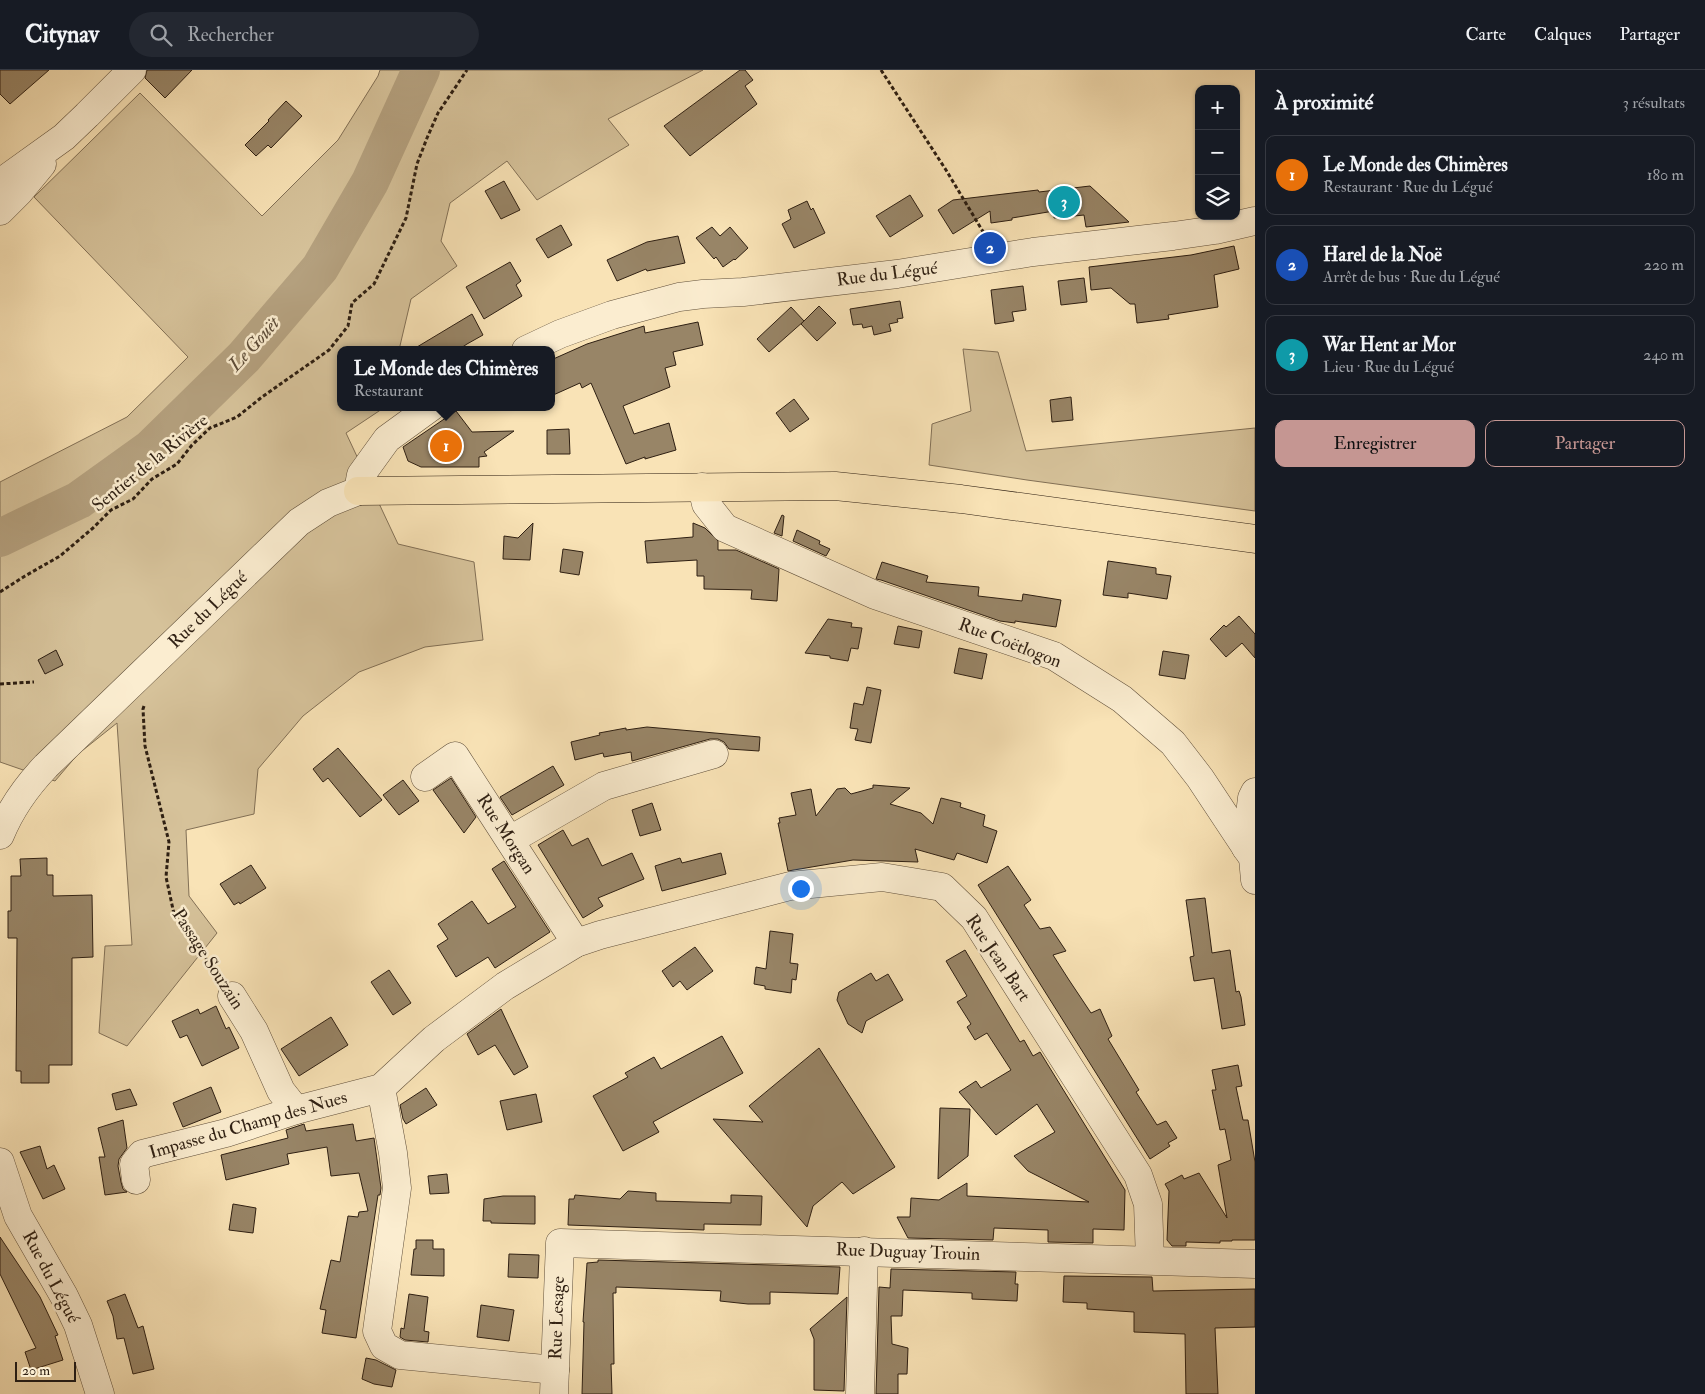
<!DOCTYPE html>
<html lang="fr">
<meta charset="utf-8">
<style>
body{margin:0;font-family:"IM FELL Double Pica",serif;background:#242831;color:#f1f3f6}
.controls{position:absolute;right:15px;top:15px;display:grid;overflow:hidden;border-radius:10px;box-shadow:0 1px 4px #0004}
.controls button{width:45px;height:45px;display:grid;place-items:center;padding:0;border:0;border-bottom:1px solid #363941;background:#171b24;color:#f1f3f6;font:25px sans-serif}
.scale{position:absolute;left:15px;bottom:12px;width:61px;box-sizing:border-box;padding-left:5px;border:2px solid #2e1f12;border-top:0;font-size:14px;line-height:18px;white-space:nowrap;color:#2e1f12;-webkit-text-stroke:4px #fbedd0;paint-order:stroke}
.you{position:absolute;left:800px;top:818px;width:18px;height:18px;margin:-12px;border:4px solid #fff;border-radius:50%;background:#1a73e8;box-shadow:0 0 0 8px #1a73e833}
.badge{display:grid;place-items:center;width:32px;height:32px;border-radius:50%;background:#c59692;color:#fff;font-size:16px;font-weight:700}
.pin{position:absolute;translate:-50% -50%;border:2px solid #fff;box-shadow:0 1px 5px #0006}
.popup{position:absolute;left:337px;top:276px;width:218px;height:65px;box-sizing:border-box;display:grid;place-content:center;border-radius:10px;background:#171b24;filter:drop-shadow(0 1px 4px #0005);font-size:16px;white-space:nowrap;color:#9ea1a6}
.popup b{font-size:19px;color:#f1f3f6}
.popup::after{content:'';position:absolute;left:50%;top:100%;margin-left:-10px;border:10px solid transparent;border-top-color:#171b24}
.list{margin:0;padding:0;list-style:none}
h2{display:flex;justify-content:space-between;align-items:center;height:65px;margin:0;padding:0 20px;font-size:21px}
h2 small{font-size:16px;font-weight:400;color:#9ea1a6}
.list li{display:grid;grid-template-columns:32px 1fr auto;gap:15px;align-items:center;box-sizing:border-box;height:80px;margin:0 10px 10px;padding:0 10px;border:1px solid #363941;border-radius:10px}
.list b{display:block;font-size:19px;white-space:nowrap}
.list p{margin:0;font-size:16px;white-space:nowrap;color:#9ea1a6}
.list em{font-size:16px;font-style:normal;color:#9ea1a6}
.actions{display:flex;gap:10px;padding:15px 20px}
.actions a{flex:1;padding:11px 0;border:1px solid #c59692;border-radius:10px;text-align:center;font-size:18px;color:#c59692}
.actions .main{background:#c59692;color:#111}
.icon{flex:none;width:28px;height:28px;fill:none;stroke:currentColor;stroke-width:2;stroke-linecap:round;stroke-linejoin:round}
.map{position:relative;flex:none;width:1255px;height:1324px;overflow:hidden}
header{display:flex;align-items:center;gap:30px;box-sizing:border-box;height:70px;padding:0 25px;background:#171b24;border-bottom:1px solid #363941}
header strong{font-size:24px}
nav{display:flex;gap:28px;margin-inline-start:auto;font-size:18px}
.search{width:350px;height:45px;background:#242831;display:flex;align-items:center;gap:12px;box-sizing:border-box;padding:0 18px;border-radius:28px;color:#9ea1a6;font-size:19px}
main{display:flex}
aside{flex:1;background:#171b24}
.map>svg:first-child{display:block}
.green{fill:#d6c29a;stroke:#827056}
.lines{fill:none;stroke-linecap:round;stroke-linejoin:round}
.river{stroke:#b4a07e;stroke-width:38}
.building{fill:#988567;stroke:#2e1f12}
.minor-casing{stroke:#61503b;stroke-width:29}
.major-casing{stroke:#2e1f12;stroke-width:29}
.path{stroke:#2e1f12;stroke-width:3;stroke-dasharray:4 2.5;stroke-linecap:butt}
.minor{stroke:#fbedd0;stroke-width:28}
.major{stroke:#f9e3b6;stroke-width:28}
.labels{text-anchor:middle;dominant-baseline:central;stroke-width:5;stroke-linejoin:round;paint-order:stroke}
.street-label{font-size:18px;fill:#2e1f12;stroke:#fbedd0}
.water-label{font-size:19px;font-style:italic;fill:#5d4c38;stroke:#fbedd0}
</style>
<header>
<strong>Citynav</strong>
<div class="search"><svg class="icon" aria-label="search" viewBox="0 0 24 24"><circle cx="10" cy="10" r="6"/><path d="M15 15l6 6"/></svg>Rechercher</div>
<nav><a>Carte</a><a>Calques</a><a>Partager</a></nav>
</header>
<main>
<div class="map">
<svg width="1255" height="1324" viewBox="0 0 1255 1324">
<rect width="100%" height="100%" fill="#f9e3b6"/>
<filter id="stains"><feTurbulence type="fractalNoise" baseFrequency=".004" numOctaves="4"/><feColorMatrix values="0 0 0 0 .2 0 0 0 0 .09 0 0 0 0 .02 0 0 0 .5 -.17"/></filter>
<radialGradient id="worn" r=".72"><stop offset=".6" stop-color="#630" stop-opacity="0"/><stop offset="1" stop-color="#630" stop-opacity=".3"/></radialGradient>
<!-- green -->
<g class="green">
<path d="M 380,0 L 703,0 L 608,49 L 629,75 L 537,130 L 507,91 L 450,133 L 441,171 L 457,196 L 411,229 L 399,280 L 341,280 L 341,337 L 385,337 L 346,363 L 398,474 L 474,492 L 483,570 L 425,577 L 359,602 L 303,646 L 258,699 L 254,744 L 186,760 L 189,826 L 217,863 L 127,976 L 99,963 L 105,876 L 132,875 L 117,653 L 78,684 L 55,711 L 0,692 L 0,412 L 127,347 L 188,287 L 34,127 L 140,23 L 262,146 L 338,70 L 378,6 Z"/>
<path d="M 963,279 L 998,282 L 1026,381 L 1255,358 L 1255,441 L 1027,410 L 929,395 L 932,354 L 971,341 Z"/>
</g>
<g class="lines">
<!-- river -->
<path class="river" d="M 0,468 L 79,430 L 150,379 L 244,287 L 320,198 L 370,112 L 421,0"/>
</g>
<!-- building -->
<g class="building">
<path d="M 0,0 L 49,0 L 10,34 L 0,24 Z"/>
<path d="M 147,0 L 192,0 L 165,28 L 145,8 Z"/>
<path d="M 740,0 L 745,0 L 753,10 L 745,16 L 757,34 L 690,86 L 664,56 Z"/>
<path d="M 286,31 L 302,46 L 271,78 L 268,75 L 256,86 L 245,75 L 269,51 L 268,50 Z"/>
<path d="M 504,111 L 520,140 L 501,149 L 485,121 Z"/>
<path d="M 1090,116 L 1129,152 L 1086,157 L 1084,145 L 1054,148 L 1054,141 L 1012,148 L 1012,150 L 991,153 L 990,141 L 953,164 L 938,140 L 953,130 L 1038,120 L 1039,122 Z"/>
<path d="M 910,125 L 923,146 L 890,167 L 876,146 Z"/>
<path d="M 807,131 L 811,140 L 813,138 L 825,163 L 794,178 L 782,154 L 791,149 L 788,140 Z"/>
<path d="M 561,155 L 572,175 L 548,188 L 536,169 Z"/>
<path d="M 712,157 L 720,166 L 730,157 L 748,178 L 735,190 L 734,189 L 723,197 L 716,187 L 714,189 L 696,168 Z"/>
<path d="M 678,166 L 685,193 L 647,201 L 646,199 L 617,211 L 607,190 L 647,172 Z"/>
<path d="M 1234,176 L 1239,199 L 1214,205 L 1218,237 L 1168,245 L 1169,249 L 1137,253 L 1135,234 L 1130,234 L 1111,218 L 1091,220 L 1089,197 L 1191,185 Z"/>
<path d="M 510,192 L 521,211 L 516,215 L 522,226 L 484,249 L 466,217 Z"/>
<path d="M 1084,208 L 1087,232 L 1061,235 L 1058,211 Z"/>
<path d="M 1023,216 L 1026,240 L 1012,242 L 1014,251 L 995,254 L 991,220 Z"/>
<path d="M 900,231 L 903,248 L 897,249 L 898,252 L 889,254 L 891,261 L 874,265 L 872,256 L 863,258 L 862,254 L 853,255 L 850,239 Z"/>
<path d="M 819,236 L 836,253 L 817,271 L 801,254 Z"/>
<path d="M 791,237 L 804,251 L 769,282 L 757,269 Z"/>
<path d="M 472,244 L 483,265 L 467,274 L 458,280 L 412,280 Z"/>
<path d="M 698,252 L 703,275 L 673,282 L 676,295 L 665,298 L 670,317 L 623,336 L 634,364 L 669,353 L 676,380 L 645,389 L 645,387 L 626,394 L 591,313 L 582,318 L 580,313 L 551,326 L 551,290 L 587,274 L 644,256 L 645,263 Z"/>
<path d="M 1071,327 L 1073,350 L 1052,352 L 1050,330 Z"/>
<path d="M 794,329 L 809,349 L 790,362 L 776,343 Z"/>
<path d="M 456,341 L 472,362 L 514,361 L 484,382 L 487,386 L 479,387 L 479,397 L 421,397 L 408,391 L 403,377 Z"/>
<path d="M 569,359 L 570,384 L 547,384 L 547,360 Z"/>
<path d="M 782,445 L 784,446 L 782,466 L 774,463 Z"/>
<path d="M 533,453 L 530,490 L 503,489 L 504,466 L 518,468 Z"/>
<path d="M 693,453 L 705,458 L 718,471 L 718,480 L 736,480 L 779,499 L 777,531 L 751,529 L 752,520 L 704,519 L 704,506 L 697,506 L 697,490 L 647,493 L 645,471 L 693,467 Z"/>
<path d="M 797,460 L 820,471 L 819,474 L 830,479 L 826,486 L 793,471 Z"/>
<path d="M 563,479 L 583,482 L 579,505 L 560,502 Z"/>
<path d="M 1108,491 L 1156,498 L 1156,504 L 1171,506 L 1167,529 L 1128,523 L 1128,528 L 1103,525 Z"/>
<path d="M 882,492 L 928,506 L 926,512 L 979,517 L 978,526 L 1022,531 L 1023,524 L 1061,530 L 1056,557 L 1015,551 L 1015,553 L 1000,551 L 881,510 L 876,509 Z"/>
<path d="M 1239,546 L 1255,564 L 1255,588 L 1242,573 L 1226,587 L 1210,569 L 1224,555 L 1226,557 Z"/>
<path d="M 828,549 L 852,553 L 851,557 L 862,558 L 858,579 L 851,578 L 848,591 L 830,588 L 830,586 L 805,583 Z"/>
<path d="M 898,556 L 922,561 L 919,578 L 894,574 Z"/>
<path d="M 959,578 L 987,584 L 982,609 L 954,603 Z"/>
<path d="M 56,580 L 63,595 L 45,604 L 38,590 Z"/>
<path d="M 1163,581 L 1189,585 L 1185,609 L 1159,605 Z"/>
<path d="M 867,617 L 881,620 L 871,673 L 855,670 L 858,659 L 850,658 L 854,633 L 863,635 Z"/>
<path d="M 647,657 L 760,667 L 759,681 L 729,679 L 724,672 L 718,669 L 710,669 L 632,691 L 631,682 L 604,687 L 603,683 L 575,690 L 571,672 L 600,665 L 599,663 L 626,658 L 626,660 Z"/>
<path d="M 338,678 L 382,730 L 360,747 L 328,708 L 323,712 L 313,699 Z"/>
<path d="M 553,696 L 564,715 L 512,745 L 500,727 Z"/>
<path d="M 451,708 L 476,747 L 464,763 L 433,720 Z"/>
<path d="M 403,710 L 419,731 L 399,745 L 383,725 Z"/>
<path d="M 873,715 L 910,718 L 890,734 L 921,743 L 933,754 L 941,728 L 961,733 L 960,737 L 985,745 L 983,756 L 997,761 L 987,793 L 957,783 L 954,790 L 915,779 L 918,792 L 853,790 L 788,801 L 778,753 L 780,753 L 779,748 L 796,745 L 791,723 L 811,719 L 816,746 L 837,719 L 845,718 L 851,724 L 873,718 Z"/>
<path d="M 652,733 L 661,760 L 640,766 L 632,740 Z"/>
<path d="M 563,760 L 572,776 L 588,768 L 602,796 L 632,783 L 644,809 L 598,828 L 603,836 L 583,848 L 538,775 Z"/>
<path d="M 721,783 L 726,804 L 662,821 L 655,796 L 680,788 L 682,793 Z"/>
<path d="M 47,788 L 47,805 L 53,805 L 53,826 L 92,825 L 93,887 L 72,888 L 72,995 L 49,995 L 49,1013 L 21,1013 L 21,1001 L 16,1001 L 17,868 L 8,868 L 8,841 L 11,841 L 11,806 L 21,806 L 20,789 Z"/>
<path d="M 504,791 L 550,862 L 495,898 L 488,887 L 456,907 L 437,876 L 448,869 L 438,854 L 472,831 L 488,854 L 516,837 L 492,799 Z"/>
<path d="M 251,795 L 266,818 L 240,834 L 239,832 L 234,835 L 220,814 Z"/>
<path d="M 1008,796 L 1031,830 L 1024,835 L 1040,859 L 1050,857 L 1066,881 L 1053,885 L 1069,910 L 1091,943 L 1100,939 L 1112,966 L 1108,969 L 1139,1020 L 1136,1022 L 1157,1055 L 1166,1051 L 1177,1068 L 1168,1073 L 1170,1076 L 1150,1089 L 978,815 Z"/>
<path d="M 1205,828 L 1212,883 L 1230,880 L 1236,922 L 1239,921 L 1241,927 L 1245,955 L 1222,959 L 1214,908 L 1194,911 L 1190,887 L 1194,886 L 1186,830 Z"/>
<path d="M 770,861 L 793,864 L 790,893 L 798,894 L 796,910 L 792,909 L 791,923 L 765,919 L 765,916 L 754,914 L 756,897 L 766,899 Z"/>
<path d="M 695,877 L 713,901 L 687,920 L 680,911 L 673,917 L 662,901 Z"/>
<path d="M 965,880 L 1020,972 L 1024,970 L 1033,986 L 1040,982 L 1125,1120 L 1124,1160 L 1093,1159 L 1093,1173 L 1048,1172 L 1048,1160 L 994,1158 L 993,1170 L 908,1168 L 897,1147 L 910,1147 L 911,1128 L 939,1130 L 967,1113 L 967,1126 L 1089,1132 L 1028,1101 L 1014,1086 L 1055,1062 L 1037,1034 L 996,1065 L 959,1022 L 976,1011 L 981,1018 L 1011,1000 L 987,963 L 975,970 L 967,957 L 971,954 L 957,932 L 967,926 L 946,891 Z"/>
<path d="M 389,900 L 411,933 L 393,945 L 371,912 Z"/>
<path d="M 871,903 L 876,911 L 888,904 L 903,930 L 866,951 L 862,963 L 848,954 L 837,930 L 839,922 Z"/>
<path d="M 216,936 L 226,959 L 229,957 L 239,978 L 202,996 L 187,965 L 180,968 L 172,951 L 198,939 L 200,944 Z"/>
<path d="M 501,939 L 528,997 L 514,1005 L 495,975 L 478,985 L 467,964 Z"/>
<path d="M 331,947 L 348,975 L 299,1006 L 281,979 Z"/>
<path d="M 722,966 L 743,1003 L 653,1052 L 659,1062 L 623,1081 L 593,1026 L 628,1007 L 625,1003 L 654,987 L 661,999 Z"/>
<path d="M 819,978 L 895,1097 L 853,1124 L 842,1112 L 813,1136 L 807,1157 L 713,1049 L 763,1052 L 749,1036 Z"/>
<path d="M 1238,995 L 1242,1016 L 1236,1017 L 1243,1050 L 1248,1050 L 1255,1092 L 1255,1170 L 1232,1170 L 1232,1171 L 1220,1171 L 1220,1173 L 1186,1172 L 1186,1176 L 1172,1176 L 1167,1170 L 1169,1121 L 1165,1114 L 1182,1105 L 1184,1109 L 1199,1103 L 1227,1148 L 1218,1095 L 1231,1090 L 1225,1059 L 1220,1060 L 1212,1020 L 1216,1020 L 1212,1000 Z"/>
<path d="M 211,1017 L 221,1042 L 183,1057 L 173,1033 Z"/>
<path d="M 426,1018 L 437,1035 L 406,1054 L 403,1049 L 400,1035 Z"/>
<path d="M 130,1019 L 137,1035 L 116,1040 L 112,1024 Z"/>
<path d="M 536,1024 L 542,1052 L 507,1060 L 500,1031 Z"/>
<path d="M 940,1038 L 970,1039 L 968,1086 L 938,1109 Z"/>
<path d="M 123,1050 L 127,1078 L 119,1089 L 118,1096 L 121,1112 L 123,1119 L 127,1122 L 105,1125 L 99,1087 L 105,1087 L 98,1058 Z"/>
<path d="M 304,1054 L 306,1061 L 353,1054 L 356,1071 L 374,1068 L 381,1118 L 380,1125 L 378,1125 L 356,1268 L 322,1263 L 326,1240 L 320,1239 L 331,1190 L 340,1192 L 348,1146 L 358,1147 L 359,1142 L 368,1141 L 359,1103 L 331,1106 L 327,1077 L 287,1084 L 289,1094 L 226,1110 L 221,1085 L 288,1068 L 286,1060 Z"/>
<path d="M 40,1076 L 47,1099 L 54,1095 L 65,1119 L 43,1129 L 20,1082 Z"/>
<path d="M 447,1104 L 449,1123 L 430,1124 L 428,1106 Z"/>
<path d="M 628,1121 L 656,1123 L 656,1131 L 731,1133 L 731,1125 L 762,1126 L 761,1155 L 704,1154 L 704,1160 L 568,1155 L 569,1129 L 574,1129 L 575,1125 L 620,1129 Z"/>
<path d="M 503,1126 L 535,1126 L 535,1154 L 491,1153 L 491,1151 L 483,1151 L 484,1129 Z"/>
<path d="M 233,1134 L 256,1138 L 253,1163 L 229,1160 Z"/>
<path d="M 0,1167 L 40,1227 L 58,1265 L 55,1266 L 63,1290 L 31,1300 L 25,1282 L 36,1278 L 0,1204 Z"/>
<path d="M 416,1170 L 433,1170 L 433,1179 L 444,1179 L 444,1206 L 411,1205 L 414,1179 L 416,1179 Z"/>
<path d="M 509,1184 L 539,1185 L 538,1208 L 508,1207 Z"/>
<path d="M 598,1190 L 840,1197 L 838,1224 L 770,1222 L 770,1234 L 748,1234 L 720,1231 L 721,1221 L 616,1217 L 616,1223 L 613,1223 L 614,1294 L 611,1294 L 612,1324 L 582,1324 L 584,1252 L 583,1252 L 587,1193 L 598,1192 Z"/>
<path d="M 891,1199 L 1016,1202 L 1015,1214 L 1018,1214 L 1017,1231 L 972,1229 L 972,1223 L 903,1220 L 902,1246 L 891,1246 L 892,1274 L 908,1278 L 907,1304 L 898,1304 L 898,1324 L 876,1324 L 879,1217 L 890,1218 Z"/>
<path d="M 1064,1206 L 1152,1207 L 1153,1221 L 1255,1219 L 1255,1257 L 1215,1258 L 1218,1324 L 1186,1324 L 1185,1264 L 1134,1262 L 1134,1242 L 1087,1239 L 1087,1233 L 1063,1232 Z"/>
<path d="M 125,1224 L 138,1258 L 143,1256 L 154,1299 L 133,1304 L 124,1268 L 117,1269 L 113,1246 L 107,1231 Z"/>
<path d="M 409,1224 L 428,1227 L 424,1261 L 429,1262 L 428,1272 L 405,1270 L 400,1267 L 401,1258 L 404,1259 Z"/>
<path d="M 847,1227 L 844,1321 L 814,1320 L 814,1269 L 810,1259 Z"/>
<path d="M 481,1235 L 514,1240 L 509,1271 L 477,1267 Z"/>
<path d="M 366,1288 L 376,1290 L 396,1300 L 392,1317 L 374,1314 L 362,1309 Z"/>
</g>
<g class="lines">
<!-- minor casing -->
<g class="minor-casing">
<g id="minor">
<path d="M 0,113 L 64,67 L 87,45 L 132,0"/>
<path d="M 0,141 L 19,122 L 42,94"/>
<path d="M 526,280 L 560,264 L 612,245 L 679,227 L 703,224 L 743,222 L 897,204 L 1033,182 L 1173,166 L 1215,160 L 1255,151"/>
<path d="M 702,417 L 706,434 L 725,458 L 875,525 L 1054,586 L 1122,629 L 1173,673 L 1200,708 L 1253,788 L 1255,810"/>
<path d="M 425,707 L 455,686 L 576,873"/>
<path d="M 0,765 C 11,738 26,717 46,696 L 299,452 L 328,433 L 358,421 L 361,405 L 387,369 L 431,337"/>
<path d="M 510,770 L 604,716 L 714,684"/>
<path d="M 1246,778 L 1252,728 L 1255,722"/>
<path d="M 232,926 L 254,961 L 281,1021 L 296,1040"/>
<path d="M 381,1018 L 393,1083 L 397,1118 L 377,1261 L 384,1276 L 400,1285 L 555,1300"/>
<path d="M 0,1092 L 18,1146 L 64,1226 L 78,1255 L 100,1324"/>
<path d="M 136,1110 L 134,1094 L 142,1084 L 226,1063 L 296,1040 L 381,1018 L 434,969 L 505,916 L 576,873 L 600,865 L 790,816 L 882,807 L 942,817 L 974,848 L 1138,1105 L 1148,1134 L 1150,1190"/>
<path d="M 554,1324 L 560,1173 L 1255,1194"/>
<path d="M 860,1324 L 864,1181"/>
</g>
</g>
<!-- major casing -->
<g class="major-casing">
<path id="major" d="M 358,421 L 835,416 L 961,429 L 1255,469"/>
</g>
<!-- path -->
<g class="path">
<path d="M 881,0 L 946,100 L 985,165"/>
<path d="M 0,522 L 25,506 L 60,486 L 93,458 L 111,440 L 133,429 L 152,409 L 177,394 L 192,375 L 210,358 L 237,347 L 262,327 L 329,280 L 348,256 L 352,233 L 374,214 L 406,148 L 417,94 L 427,68 L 438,43 L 467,0"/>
<path d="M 0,614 L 34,612"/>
<path d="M 144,636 L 143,639 L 145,676 L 169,772 L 166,807 L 174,844 L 219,907"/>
</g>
<!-- minor -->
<use href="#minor" class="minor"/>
<!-- major -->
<use href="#major" class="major"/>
</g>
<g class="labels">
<!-- street labels -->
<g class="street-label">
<text transform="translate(887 204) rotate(-7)">Rue du Légué</text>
<text transform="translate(150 393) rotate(-39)">Sentier de la Rivière</text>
<text transform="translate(208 540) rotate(-44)">Rue du Légué</text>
<text transform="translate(1010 573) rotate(21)">Rue Coëtlogon</text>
<text transform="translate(506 764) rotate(57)">Rue Morgan</text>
<text transform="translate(998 888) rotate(56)">Rue Jean Bart</text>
<text transform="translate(208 889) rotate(57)">Passage Souzain</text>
<text transform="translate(248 1055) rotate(-16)">Impasse du Champ des Nues</text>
<text transform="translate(908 1182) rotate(2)">Rue Duguay Trouin</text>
<text transform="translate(51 1207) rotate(62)">Rue du Légué</text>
<text transform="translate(557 1248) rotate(-88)">Rue Lesage</text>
</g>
<!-- water labels -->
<g class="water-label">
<text transform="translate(254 274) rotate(-48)">Le Gouët</text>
</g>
</g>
<rect width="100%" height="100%" filter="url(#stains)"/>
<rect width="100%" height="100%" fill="url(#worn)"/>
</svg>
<div class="controls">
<button>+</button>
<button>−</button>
<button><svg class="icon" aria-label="layers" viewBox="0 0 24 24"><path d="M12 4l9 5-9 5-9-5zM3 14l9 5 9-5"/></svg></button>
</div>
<div class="scale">20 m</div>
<div class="you"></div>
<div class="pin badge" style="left:446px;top:376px;background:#e8710a">1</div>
<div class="popup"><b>Le Monde des Chimères</b>Restaurant</div>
<div class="pin badge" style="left:990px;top:178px;background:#1a4fb4">2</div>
<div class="pin badge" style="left:1064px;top:132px;background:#0f9aa8">3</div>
</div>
<aside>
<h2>À proximité<small>3 résultats</small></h2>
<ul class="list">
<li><span class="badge" style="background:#e8710a">1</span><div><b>Le Monde des Chimères</b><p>Restaurant · Rue du Légué</p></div><em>180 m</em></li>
<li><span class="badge" style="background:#1a4fb4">2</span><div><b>Harel de la Noë</b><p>Arrêt de bus · Rue du Légué</p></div><em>220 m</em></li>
<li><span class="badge" style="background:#0f9aa8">3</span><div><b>War Hent ar Mor</b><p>Lieu · Rue du Légué</p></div><em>240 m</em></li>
</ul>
<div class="actions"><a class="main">Enregistrer</a><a>Partager</a></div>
</aside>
</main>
